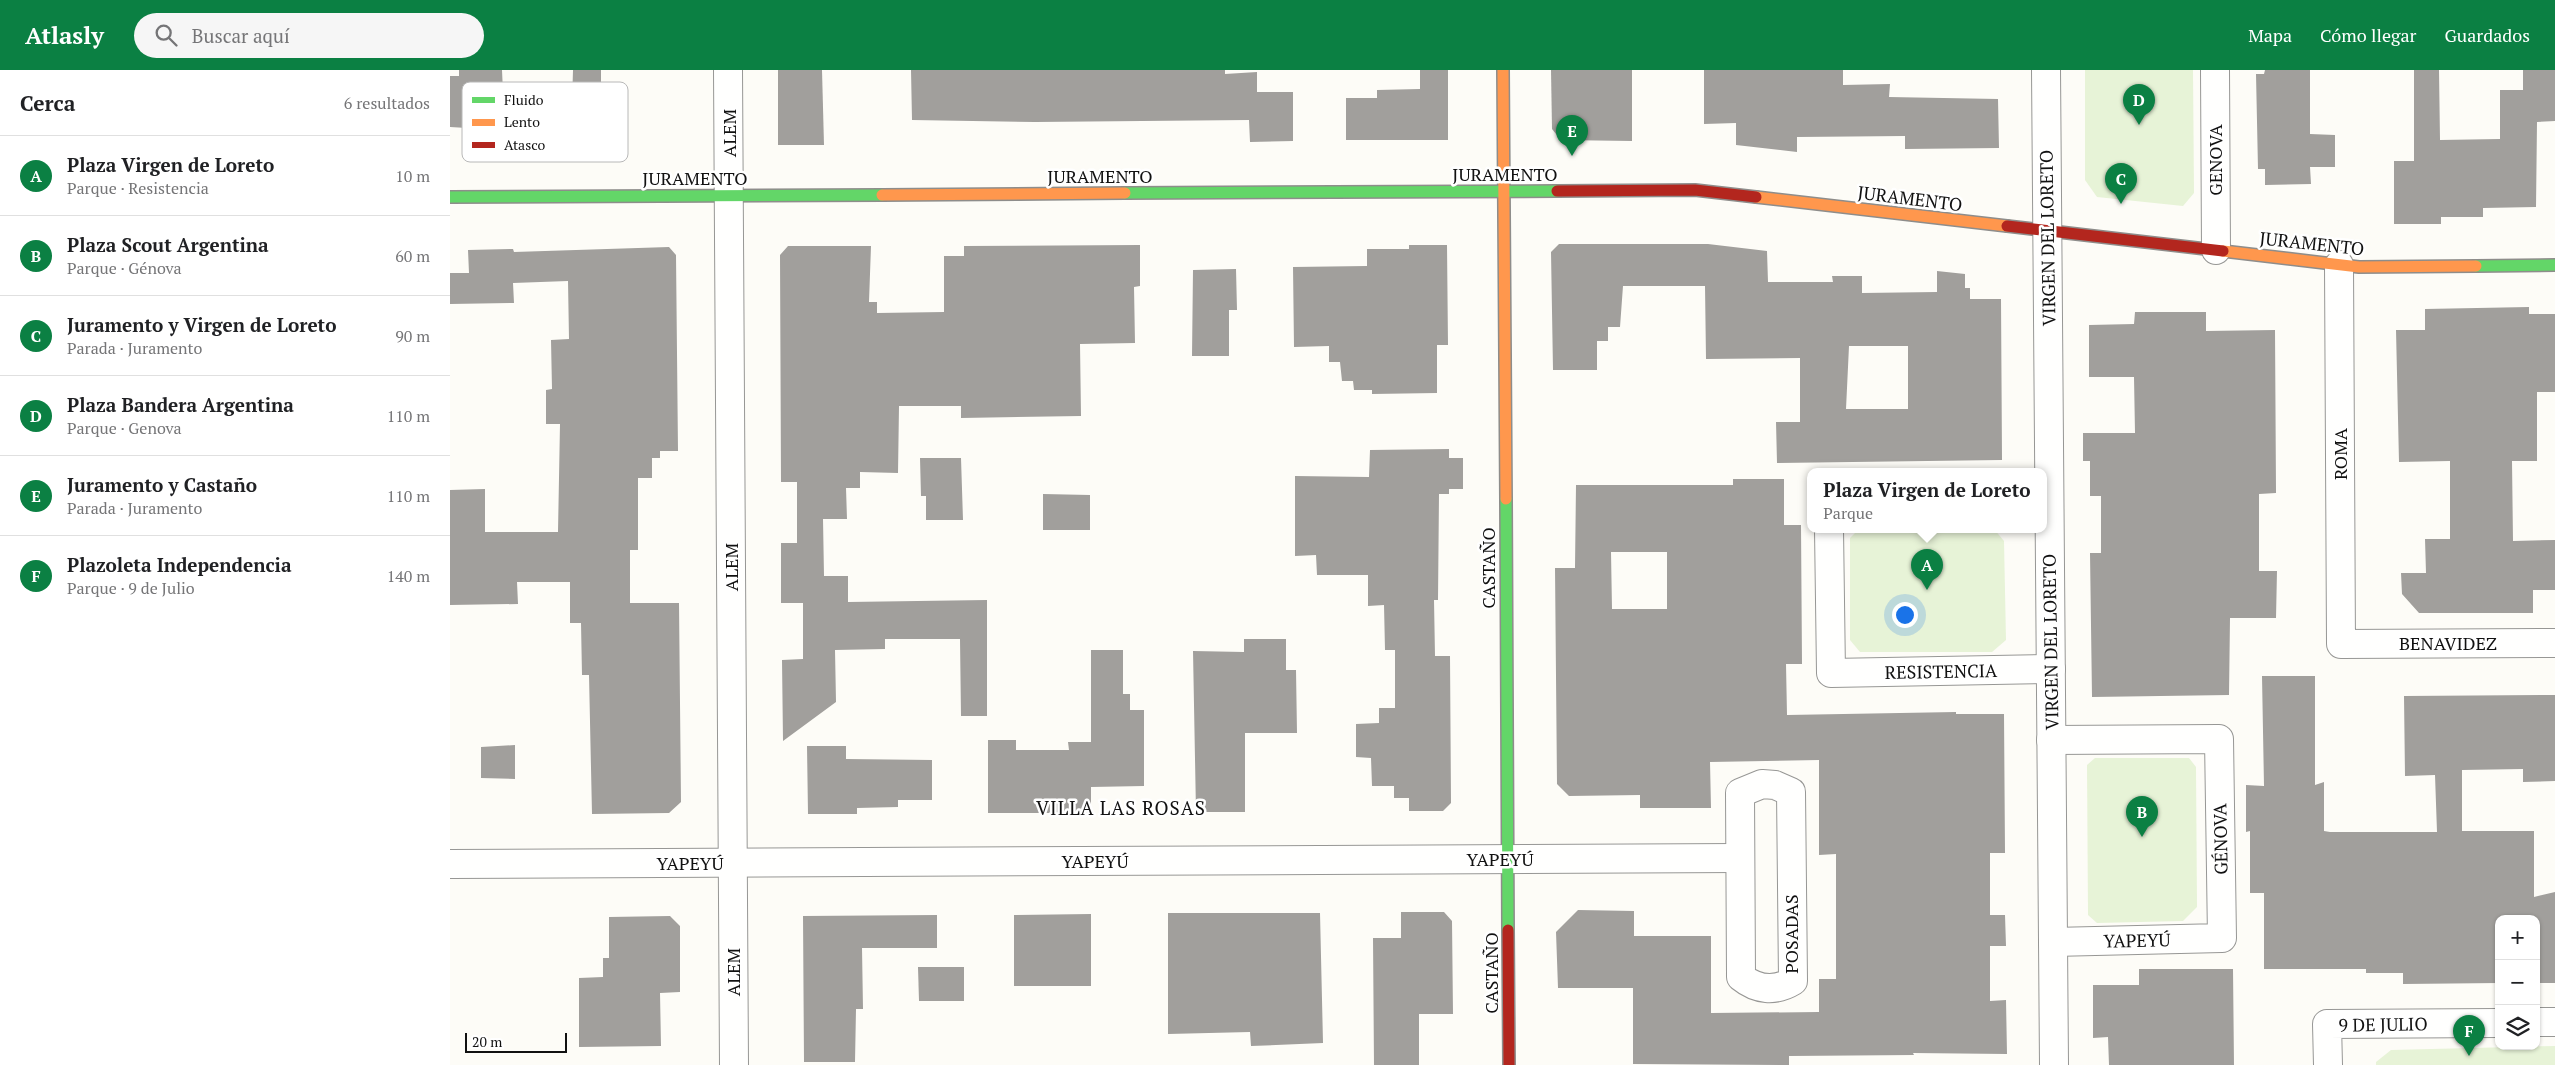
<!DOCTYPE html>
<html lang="es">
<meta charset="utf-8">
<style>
body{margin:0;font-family:"PT Serif",serif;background:#f6f6f6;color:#202124}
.controls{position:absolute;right:15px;bottom:15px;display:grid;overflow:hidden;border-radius:10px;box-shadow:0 1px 4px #0004}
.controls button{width:45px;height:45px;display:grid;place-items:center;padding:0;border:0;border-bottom:1px solid #e0e0e0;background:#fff;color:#202124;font:25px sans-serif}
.scale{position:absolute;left:15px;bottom:12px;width:102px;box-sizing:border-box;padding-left:5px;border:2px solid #111;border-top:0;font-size:14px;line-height:18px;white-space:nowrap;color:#111;-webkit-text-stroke:4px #fff;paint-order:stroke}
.you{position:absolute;left:1454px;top:544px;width:18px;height:18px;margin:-12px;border:4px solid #fff;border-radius:50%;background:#1a73e8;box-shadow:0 0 0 8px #1a73e833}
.badge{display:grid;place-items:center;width:32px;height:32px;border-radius:50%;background:#0b8043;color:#fff;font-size:16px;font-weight:700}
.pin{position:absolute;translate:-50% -41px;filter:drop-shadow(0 1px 2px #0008)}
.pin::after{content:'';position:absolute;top:26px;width:18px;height:15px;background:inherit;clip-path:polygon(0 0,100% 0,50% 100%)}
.popup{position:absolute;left:1357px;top:398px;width:240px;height:65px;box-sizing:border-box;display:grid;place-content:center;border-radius:10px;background:#fff;filter:drop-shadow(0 1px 4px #0005);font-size:16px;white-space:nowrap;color:#757577}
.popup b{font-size:19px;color:#202124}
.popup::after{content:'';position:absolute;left:50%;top:100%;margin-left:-10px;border:10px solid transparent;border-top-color:#fff}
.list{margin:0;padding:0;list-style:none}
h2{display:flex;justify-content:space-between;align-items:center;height:65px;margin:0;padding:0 20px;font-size:21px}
h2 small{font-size:16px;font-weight:400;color:#757577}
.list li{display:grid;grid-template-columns:32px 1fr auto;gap:15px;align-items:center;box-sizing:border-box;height:80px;padding:0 20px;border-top:1px solid #e0e0e0}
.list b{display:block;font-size:19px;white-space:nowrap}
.list p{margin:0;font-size:16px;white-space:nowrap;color:#757577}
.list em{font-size:16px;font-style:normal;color:#757577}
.icon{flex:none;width:28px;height:28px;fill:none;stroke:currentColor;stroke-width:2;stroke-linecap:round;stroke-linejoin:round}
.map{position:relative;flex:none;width:2105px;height:995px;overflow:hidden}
header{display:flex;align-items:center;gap:30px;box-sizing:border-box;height:70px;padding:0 25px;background:#0b8043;color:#fff}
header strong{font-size:24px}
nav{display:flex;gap:28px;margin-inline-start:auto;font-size:18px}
.search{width:350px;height:45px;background:#f6f6f6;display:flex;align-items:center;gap:12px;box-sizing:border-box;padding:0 18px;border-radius:28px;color:#757577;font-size:19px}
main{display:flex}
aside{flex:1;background:#fff}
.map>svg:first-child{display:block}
.green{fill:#e7f3d7}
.building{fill:#a19f9c;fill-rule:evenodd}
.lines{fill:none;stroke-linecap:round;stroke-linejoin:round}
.street-casing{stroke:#979795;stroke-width:30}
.fast-casing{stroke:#8e8d8b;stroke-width:14}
.slow-casing{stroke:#8e8d8b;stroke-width:14}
.jam-casing{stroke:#8e8d8b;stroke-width:14}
.street{stroke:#fffffe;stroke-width:28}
.fast{stroke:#63d668;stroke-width:11}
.slow{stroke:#ff974d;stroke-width:11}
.jam{stroke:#b3261e;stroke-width:11}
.labels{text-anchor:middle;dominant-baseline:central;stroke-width:5;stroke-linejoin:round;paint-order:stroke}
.street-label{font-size:18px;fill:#111;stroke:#fff}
.neighbourhood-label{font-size:19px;letter-spacing:1px;fill:#111;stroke:#fff}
.key{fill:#fff;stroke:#b8b8b8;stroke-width:1}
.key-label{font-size:14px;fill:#111}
</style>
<header>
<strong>Atlasly</strong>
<div class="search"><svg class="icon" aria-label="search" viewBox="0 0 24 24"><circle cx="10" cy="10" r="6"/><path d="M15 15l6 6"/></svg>Buscar aquí</div>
<nav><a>Mapa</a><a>Cómo llegar</a><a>Guardados</a></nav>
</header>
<main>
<aside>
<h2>Cerca<small>6 resultados</small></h2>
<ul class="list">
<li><span class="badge">A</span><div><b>Plaza Virgen de Loreto</b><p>Parque · Resistencia</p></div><em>10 m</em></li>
<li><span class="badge">B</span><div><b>Plaza Scout Argentina</b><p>Parque · Génova</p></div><em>60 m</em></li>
<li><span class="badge">C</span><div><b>Juramento y Virgen de Loreto</b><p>Parada · Juramento</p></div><em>90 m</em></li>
<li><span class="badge">D</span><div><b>Plaza Bandera Argentina</b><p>Parque · Genova</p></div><em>110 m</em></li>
<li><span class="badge">E</span><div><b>Juramento y Castaño</b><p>Parada · Juramento</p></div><em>110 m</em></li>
<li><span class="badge">F</span><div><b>Plazoleta Independencia</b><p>Parque · 9 de Julio</p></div><em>140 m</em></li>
</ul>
</aside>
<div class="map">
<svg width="2105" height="995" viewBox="0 0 2105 995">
<rect width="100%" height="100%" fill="#fdfcf7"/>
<!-- green -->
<g class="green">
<path d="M 1635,0 L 1743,0 L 1744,123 L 1733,136 L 1647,127 L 1635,110 Z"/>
<path d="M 1409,459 L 1544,459 L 1554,471 L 1556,570 L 1542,582 L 1410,582 L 1400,570 L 1400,468 Z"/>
<path d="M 1645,688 L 1739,688 L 1746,697 L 1747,837 L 1733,851 L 1647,853 L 1638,845 L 1637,695 Z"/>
<path d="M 2105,976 L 2105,995 L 1926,995 L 1926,992 L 1941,980 Z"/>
</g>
<!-- building -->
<g class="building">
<path d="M 9,0 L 52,0 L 53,22 L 68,22 L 68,61 L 0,57 L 0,6 L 9,6 Z"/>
<path d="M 123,0 L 151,0 L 151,34 L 122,34 Z"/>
<path d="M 328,0 L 372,0 L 374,75 L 328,75 Z"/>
<path d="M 461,0 L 775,0 L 775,4 L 807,2 L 807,22 L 843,22 L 843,71 L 800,72 L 799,50 L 585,52 L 462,50 Z"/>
<path d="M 970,0 L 998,0 L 998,70 L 896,70 L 896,28 L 927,28 L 927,20 L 970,19 Z"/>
<path d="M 1101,0 L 1182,0 L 1182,71 L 1111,70 L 1102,59 Z"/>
<path d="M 1254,0 L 1393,0 L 1393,15 L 1440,14 L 1439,27 L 1548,29 L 1549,78 L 1455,79 L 1455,66 L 1347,67 L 1347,82 L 1286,75 L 1286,53 L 1254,54 Z"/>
<path d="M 1815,0 L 1860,0 L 1860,64 L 1885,65 L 1885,97 L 1860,97 L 1861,114 L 1815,115 L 1815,99 L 1808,99 L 1806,4 L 1814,4 Z"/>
<path d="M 1964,0 L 1989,0 L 1990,70 L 2050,69 L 2050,20 L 2073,20 L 2073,0 L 2105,0 L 2105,51 L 2087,52 L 2086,137 L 2033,138 L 2033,147 L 1991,147 L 1991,154 L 1944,154 L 1944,91 L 1964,91 Z"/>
<path d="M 1109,174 L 1258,174 L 1317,181 L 1318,212 L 1383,212 L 1382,206 L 1412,206 L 1412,223 L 1487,222 L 1487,201 L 1515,204 L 1515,218 L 1520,218 L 1520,229 L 1551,229 L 1552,390 L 1327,393 L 1326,352 L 1350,352 L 1350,288 L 1256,289 L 1255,216 L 1173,216 L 1170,257 L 1158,257 L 1158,271 L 1147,271 L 1147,300 L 1103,300 L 1101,182 ZM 1399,276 L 1458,276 L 1458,339 L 1396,339 Z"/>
<path d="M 690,175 L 690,216 L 684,217 L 685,273 L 630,274 L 631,346 L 511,348 L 511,336 L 449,336 L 448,403 L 410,402 L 410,418 L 396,418 L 397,449 L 373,449 L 374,506 L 398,506 L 398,532 L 537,530 L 537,646 L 511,646 L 510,569 L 435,569 L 435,579 L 385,580 L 386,632 L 333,671 L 332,590 L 353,589 L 353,533 L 331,533 L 331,473 L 347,473 L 347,412 L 331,412 L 330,185 L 338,176 L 421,176 L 419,232 L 427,232 L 427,243 L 494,242 L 494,186 L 514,186 L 514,176 Z"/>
<path d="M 959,175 L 997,175 L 998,275 L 987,275 L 987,323 L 922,324 L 922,320 L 904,320 L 903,311 L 892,311 L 890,292 L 879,292 L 879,276 L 844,277 L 843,197 L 917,196 L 917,179 L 959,179 Z"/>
<path d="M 219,177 L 226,185 L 228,381 L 210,381 L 210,388 L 202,388 L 202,408 L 188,408 L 188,480 L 180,480 L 180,533 L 229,533 L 231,732 L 219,743 L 142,744 L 139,605 L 132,605 L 131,553 L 120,553 L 120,512 L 67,512 L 68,534 L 0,535 L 0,420 L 35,419 L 35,462 L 108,462 L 110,354 L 96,354 L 96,320 L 102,319 L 101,270 L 119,269 L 118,211 L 63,213 L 64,233 L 0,234 L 0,203 L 19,203 L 18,180 L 63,179 L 64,182 Z"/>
<path d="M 786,199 L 787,240 L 779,240 L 779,286 L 742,286 L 743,200 Z"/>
<path d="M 2079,237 L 2079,244 L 2105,244 L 2105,322 L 2087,322 L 2087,391 L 2062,391 L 2063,471 L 2105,470 L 2105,520 L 2083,520 L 2083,543 L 1969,543 L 1952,524 L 1951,503 L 1976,503 L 1975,469 L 2000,469 L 2000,391 L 1949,392 L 1946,260 L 1975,260 L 1975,239 Z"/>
<path d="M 1685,242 L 1756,242 L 1756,261 L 1825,260 L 1826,423 L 1809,424 L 1809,501 L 1827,501 L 1826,548 L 1780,548 L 1779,625 L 1642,627 L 1640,483 L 1651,483 L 1651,426 L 1640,426 L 1640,391 L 1633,391 L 1633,363 L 1685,363 L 1684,307 L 1639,307 L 1639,255 L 1684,254 Z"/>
<path d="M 999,379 L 999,388 L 1013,388 L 1013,419 L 999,419 L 999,424 L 989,424 L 988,530 L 984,530 L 985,586 L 1000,586 L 1001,733 L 993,741 L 959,741 L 959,728 L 944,728 L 944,716 L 922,716 L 921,688 L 906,687 L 906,654 L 929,653 L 929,638 L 945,638 L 945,580 L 935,580 L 934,535 L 918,536 L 918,505 L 867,505 L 866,485 L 845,486 L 845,406 L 919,407 L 920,380 Z"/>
<path d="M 470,388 L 511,388 L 513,450 L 476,450 L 476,426 L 471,426 Z"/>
<path d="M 1283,409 L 1334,409 L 1334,455 L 1351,455 L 1352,594 L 1336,594 L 1337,645 L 1506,642 L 1506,644 L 1554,644 L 1555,783 L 1540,783 L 1540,845 L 1555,845 L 1556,876 L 1540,876 L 1540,931 L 1556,930 L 1557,984 L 1463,983 L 1464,985 L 1339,986 L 1339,995 L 1183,994 L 1183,918 L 1108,918 L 1106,862 L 1128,840 L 1184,841 L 1184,866 L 1261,866 L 1261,943 L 1369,942 L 1369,909 L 1386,909 L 1386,784 L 1369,785 L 1369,690 L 1260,692 L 1261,738 L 1190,738 L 1190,725 L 1119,726 L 1107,714 L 1105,498 L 1125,498 L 1126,415 L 1283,415 ZM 1161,482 L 1217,482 L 1217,539 L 1162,539 Z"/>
<path d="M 593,424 L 640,425 L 640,460 L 593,460 Z"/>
<path d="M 794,569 L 836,569 L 836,600 L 846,600 L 847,663 L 795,663 L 795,742 L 746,742 L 743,581 L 794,582 Z"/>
<path d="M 641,580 L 673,580 L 673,624 L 680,624 L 680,640 L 694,640 L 694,716 L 641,717 L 641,743 L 538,743 L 538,670 L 566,670 L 566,680 L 619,680 L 618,672 L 641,672 Z"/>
<path d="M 1812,606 L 1865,606 L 1865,715 L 1874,712 L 1874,761 L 1880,762 L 1987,762 L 1985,705 L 1955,706 L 1954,626 L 2105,625 L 2105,711 L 2073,712 L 2073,699 L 2012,700 L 2012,761 L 2084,761 L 2084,827 L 2105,822 L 2105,913 L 2086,913 L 2086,849 L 2049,849 L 2049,913 L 1953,914 L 1953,903 L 1916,903 L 1916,899 L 1814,899 L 1814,823 L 1800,823 L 1800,761 L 1796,762 L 1796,715 L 1814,716 Z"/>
<path d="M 65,675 L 65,709 L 31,708 L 31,677 Z"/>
<path d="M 357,676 L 396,676 L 396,689 L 482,690 L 482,730 L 448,730 L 448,737 L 407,738 L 407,744 L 358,744 Z"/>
<path d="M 951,842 L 994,842 L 1002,851 L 1003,944 L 969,944 L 969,995 L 924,995 L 923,868 L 951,868 Z"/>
<path d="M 718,843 L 870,843 L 873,973 L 801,976 L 800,962 L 718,964 Z"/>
<path d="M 641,844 L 641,916 L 564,916 L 564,845 Z"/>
<path d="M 487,845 L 487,878 L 412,878 L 413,939 L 406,939 L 405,992 L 354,992 L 353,846 Z"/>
<path d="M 220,846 L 230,856 L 230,922 L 210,923 L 211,976 L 129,977 L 129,908 L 153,907 L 153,888 L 159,888 L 159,847 Z"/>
<path d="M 468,897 L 514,897 L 514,931 L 469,931 Z"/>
<path d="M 1689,899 L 1783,899 L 1784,995 L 1659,995 L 1658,967 L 1643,968 L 1643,915 L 1689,915 Z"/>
</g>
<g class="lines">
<!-- street casing -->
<g class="street-casing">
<g id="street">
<path d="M 278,0 L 284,995"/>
<path d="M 1596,0 L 1604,995"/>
<path d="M 1765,0 L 1766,180"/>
<path d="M 1889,195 L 1891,574 L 2105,573"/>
<path d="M 1379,459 L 1381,603 L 1601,599"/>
<path d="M 1601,670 L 1769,669 L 1772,868 L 1603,872"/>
<path d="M 1312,714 L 1325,715 L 1341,722 L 1343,911 C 1325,922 1307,920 1291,907 L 1290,723 Z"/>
<path d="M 0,794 L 1290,788"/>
<path d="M 2086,952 L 2105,952"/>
<path d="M 1878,995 L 1877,954 L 2049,953"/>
</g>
</g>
<!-- fast casing -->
<g class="fast-casing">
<g id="fast">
<path d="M 675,123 L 1107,121"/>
<path d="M 0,127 L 432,125"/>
<path d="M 2026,196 L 2105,195"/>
<path d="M 1056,429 L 1058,860"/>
</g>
</g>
<!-- slow casing -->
<g class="slow-casing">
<g id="slow">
<path d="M 1053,0 L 1056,429"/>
<path d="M 432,125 L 675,123"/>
<path d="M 1306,127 L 1557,156"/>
<path d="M 1773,181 L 1909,197 L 2026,196"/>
</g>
</g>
<!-- jam casing -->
<g class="jam-casing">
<g id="jam">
<path d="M 1107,121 L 1245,120 L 1306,127"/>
<path d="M 1557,156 L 1773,181"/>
<path d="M 1058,860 L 1059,995"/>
</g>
</g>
<!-- street -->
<use href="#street" class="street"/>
<!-- fast -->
<use href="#fast" class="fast"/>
<!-- slow -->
<use href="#slow" class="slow"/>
<!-- jam -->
<use href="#jam" class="jam"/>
</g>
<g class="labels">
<!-- street labels -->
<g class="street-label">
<text transform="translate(279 63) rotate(-90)">ALEM</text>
<text transform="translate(1765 90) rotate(-90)">GENOVA</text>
<text x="1055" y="104">JURAMENTO</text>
<text x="650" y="106">JURAMENTO</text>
<text x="245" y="108">JURAMENTO</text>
<text transform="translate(1460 128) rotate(7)">JURAMENTO</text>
<text transform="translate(1597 168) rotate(-91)">VIRGEN DEL LORETO</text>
<text transform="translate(1862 173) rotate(6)">JURAMENTO</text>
<text transform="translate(1890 384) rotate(-90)">ROMA</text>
<text transform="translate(281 497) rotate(-90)">ALEM</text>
<text transform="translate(1038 498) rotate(-90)">CASTAÑO</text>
<text transform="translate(1600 572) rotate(-91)">VIRGEN DEL LORETO</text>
<text x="1998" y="573">BENAVIDEZ</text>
<text transform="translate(1491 601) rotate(-1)">RESISTENCIA</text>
<text transform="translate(1770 769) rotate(-91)">GÉNOVA</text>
<text x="1050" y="789">YAPEYÚ</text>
<text x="645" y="791">YAPEYÚ</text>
<text x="240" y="793">YAPEYÚ</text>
<text transform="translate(1341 864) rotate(-90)">POSADAS</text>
<text transform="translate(1687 870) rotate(-1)">YAPEYÚ</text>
<text transform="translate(283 902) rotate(-90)">ALEM</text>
<text transform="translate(1041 903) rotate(-90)">CASTAÑO</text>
<text transform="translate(1933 954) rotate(-1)">9 DE JULIO</text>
</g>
<!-- neighbourhood labels -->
<g class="neighbourhood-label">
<text x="671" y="737">VILLA LAS ROSAS</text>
</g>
</g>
<!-- legend -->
<rect x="12" y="12" width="166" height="80" rx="8" class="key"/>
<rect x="22" y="27" width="23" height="6" fill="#63d668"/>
<rect x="22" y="49" width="23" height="7" fill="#ff974d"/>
<rect x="22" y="72" width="23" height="6" fill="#b3261e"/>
<g class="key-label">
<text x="54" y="35">Fluido</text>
<text x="54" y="57">Lento</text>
<text x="54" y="80">Atasco</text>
</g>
</svg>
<div class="controls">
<button>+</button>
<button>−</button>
<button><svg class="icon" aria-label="layers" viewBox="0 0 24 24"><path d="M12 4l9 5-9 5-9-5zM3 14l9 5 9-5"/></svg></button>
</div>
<div class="scale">20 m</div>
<div class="you"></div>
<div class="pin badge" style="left:1477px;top:520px">A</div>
<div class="popup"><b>Plaza Virgen de Loreto</b>Parque</div>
<div class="pin badge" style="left:1692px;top:767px">B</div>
<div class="pin badge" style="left:1671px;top:134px">C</div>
<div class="pin badge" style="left:1689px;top:55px">D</div>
<div class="pin badge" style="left:1122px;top:86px">E</div>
<div class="pin badge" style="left:2019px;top:986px">F</div>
</div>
</main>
